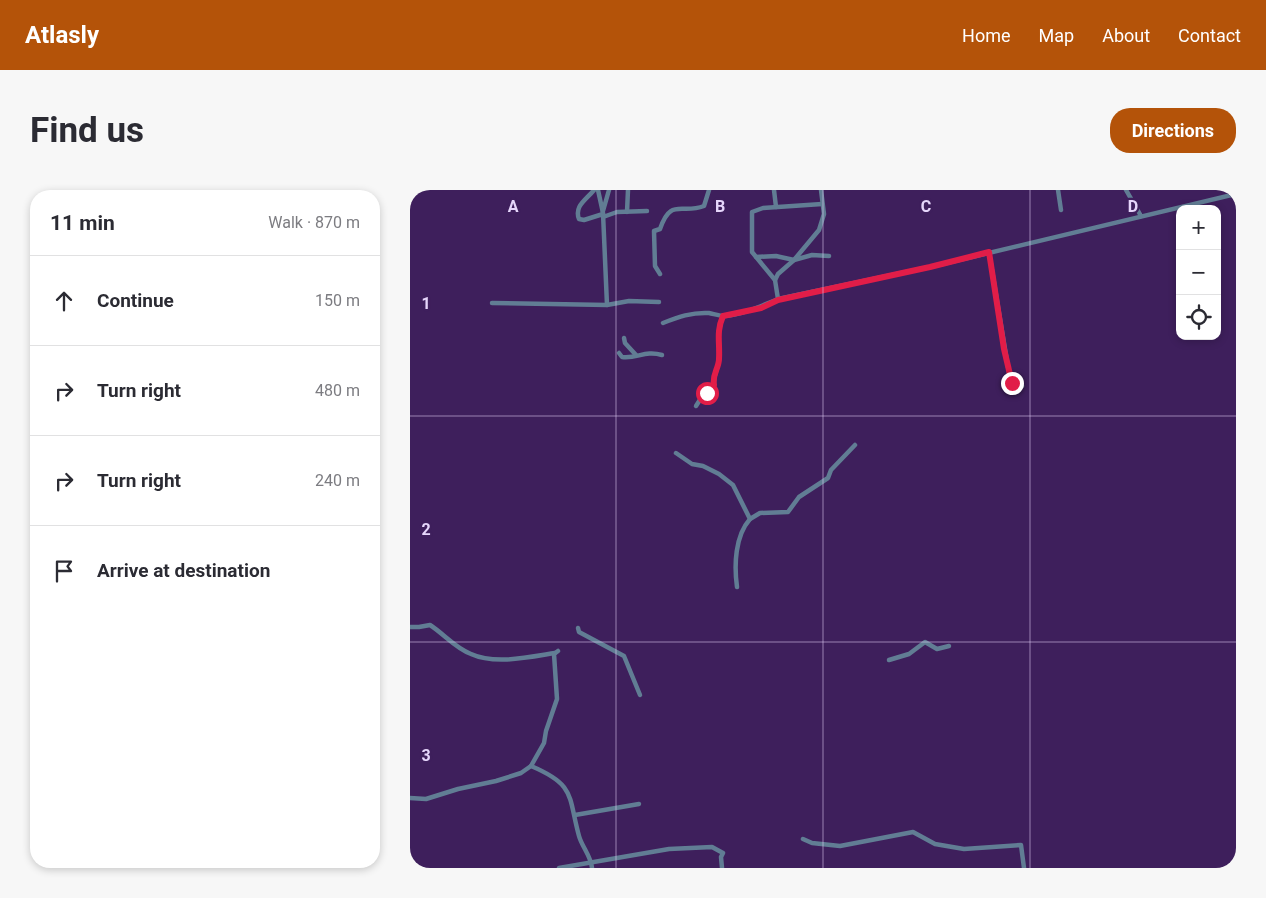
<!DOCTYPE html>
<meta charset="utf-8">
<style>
body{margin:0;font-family:Roboto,sans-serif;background:#f7f7f7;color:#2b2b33}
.controls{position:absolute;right:15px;top:15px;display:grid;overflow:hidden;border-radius:10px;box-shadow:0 2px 8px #0003}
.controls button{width:45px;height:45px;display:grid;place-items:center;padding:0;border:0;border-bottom:1px solid #e1e1e2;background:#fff;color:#2b2b33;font:25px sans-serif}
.stop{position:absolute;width:15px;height:15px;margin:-11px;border:4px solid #e11d48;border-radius:50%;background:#fff}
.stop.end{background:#e11d48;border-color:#fff;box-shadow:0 1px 5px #0008}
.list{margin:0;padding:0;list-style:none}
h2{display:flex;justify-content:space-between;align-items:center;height:65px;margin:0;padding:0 20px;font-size:21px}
h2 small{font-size:16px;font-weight:400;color:#7c7c81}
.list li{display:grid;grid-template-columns:32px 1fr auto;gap:15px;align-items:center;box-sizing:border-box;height:90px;padding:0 20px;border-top:1px solid #e1e1e2}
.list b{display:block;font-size:19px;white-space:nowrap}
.list em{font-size:16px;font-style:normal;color:#7c7c81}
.icon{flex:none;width:28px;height:28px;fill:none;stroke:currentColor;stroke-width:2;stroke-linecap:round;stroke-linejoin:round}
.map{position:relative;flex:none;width:826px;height:678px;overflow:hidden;border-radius:20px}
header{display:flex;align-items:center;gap:30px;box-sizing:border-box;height:70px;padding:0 25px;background:#b45309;color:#fff}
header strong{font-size:24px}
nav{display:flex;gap:28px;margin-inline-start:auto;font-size:18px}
.intro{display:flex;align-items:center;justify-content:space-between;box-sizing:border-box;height:120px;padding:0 30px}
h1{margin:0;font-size:35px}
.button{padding:12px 22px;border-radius:20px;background:#b45309;color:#fff;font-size:18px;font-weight:700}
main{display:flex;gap:30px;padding:0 30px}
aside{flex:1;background:#fff;border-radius:20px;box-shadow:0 2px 8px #0003}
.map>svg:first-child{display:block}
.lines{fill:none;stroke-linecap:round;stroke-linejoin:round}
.minor{stroke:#617d94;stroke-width:4.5}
.route{stroke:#e11d48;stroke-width:6}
.grid{fill:none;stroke:#e6d6fb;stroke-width:1;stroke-opacity:0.55}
.grid-label{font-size:16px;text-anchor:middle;font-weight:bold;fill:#e6d6fb;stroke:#3e1f5c;stroke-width:4.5;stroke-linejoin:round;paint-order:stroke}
</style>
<header>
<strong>Atlasly</strong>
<nav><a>Home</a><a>Map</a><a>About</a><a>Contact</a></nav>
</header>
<div class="intro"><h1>Find us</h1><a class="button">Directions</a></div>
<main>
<aside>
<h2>11 min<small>Walk · 870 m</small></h2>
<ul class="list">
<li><svg class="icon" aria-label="ahead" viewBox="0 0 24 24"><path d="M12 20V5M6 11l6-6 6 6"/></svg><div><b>Continue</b></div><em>150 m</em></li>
<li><svg class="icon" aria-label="right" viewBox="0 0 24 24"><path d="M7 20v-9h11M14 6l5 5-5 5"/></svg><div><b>Turn right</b></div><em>480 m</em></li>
<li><svg class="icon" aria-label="right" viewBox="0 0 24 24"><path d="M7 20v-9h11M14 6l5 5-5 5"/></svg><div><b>Turn right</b></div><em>240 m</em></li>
<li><svg class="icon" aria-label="arrive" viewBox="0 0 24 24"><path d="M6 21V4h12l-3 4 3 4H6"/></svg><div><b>Arrive at destination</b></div></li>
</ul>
</aside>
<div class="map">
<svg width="826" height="678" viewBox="0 0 826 678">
<rect width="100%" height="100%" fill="#3e1f5c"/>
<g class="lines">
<!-- minor -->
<g class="minor">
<path d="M 184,0 C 176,10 164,16 169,29 L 174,30 L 193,24"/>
<path d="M 188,0 L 193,23 L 197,115"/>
<path d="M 364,0 L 366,17"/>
<path d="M 648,0 L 651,20"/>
<path d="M 716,0 L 731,26"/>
<path d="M 193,21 L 199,0"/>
<path d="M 217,22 L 218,0"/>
<path d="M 193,27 L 207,22 L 237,21"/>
<path d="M 579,62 L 600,189 L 602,193 L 612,196"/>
<path d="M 346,67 L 366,66 L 384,70 L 402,65 L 419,66"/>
<path d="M 250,84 L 245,76 L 244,41 L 250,39 C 261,7 271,25 294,16 L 299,0"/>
<path d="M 365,90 L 342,62 L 342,22 L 353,18 L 412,14"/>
<path d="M 368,109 L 365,90 L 368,84 L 384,70 L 409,40 L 414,24 L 411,0"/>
<path d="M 82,113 L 197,115 L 219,111 L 249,112"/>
<path d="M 253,133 C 268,127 282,122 299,123 C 304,124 310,126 315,126 C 334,124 351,116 368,109 L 520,77 L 826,4"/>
<path d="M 214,148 L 215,153 L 226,165"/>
<path d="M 209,163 L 212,167 C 227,169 235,160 252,165"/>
<path d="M 286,216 L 293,205 L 304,195 C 303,184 309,178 309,169 C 310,152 306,142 313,126"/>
<path d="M 266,263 L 282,274 L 293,276 L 309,284 L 323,295 L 340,329 C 325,346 324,375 327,397"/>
<path d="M 340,329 L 350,323 L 378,322 L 389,307 L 418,288 L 421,280 L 445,255"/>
<path d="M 0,437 L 9,437 L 20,435 C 34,444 45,458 61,464 C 85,475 120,467 145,463"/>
<path d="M 168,438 L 169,442 L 214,466 L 230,505"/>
<path d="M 479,470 L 499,464 L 515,452 L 527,459 L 539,456"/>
<path d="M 121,576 C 166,595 158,606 169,646 C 172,657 181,666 182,678"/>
<path d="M 0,608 L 16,609 L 48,599 L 86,591 L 111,583 L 121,576 L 134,553 L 136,541 L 147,509 L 144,464 L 148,461"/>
<path d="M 165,625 L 229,614"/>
<path d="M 393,649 L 402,653 L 430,656 L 503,642 L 525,654 L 554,659 L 611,655 L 614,678"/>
<path d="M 149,678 L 259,659 L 302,657 L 313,663 L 311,667 L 312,678"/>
</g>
</g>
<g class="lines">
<!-- route -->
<path class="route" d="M 297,203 L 304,195 C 302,184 309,178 309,169 C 310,152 306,142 313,126 L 351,118 L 368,110 L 520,77 L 579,62 L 594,159 L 602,193"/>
</g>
<!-- grid -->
<path class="grid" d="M 206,0 L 206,678M 413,0 L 413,678M 620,0 L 620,678M 0,226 L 826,226M 0,452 L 826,452"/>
<g class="grid-label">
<text x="103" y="22">A</text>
<text x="310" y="22">B</text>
<text x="516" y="22">C</text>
<text x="723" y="22">D</text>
<text x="16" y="119">1</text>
<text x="16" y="345">2</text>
<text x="16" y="571">3</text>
</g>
</svg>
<div class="controls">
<button>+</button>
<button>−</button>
<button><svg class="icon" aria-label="locate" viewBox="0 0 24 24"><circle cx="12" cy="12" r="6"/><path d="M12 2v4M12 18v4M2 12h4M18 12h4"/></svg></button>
</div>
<div class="stop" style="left:297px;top:203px"></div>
<div class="stop end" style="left:602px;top:193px"></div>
</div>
</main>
